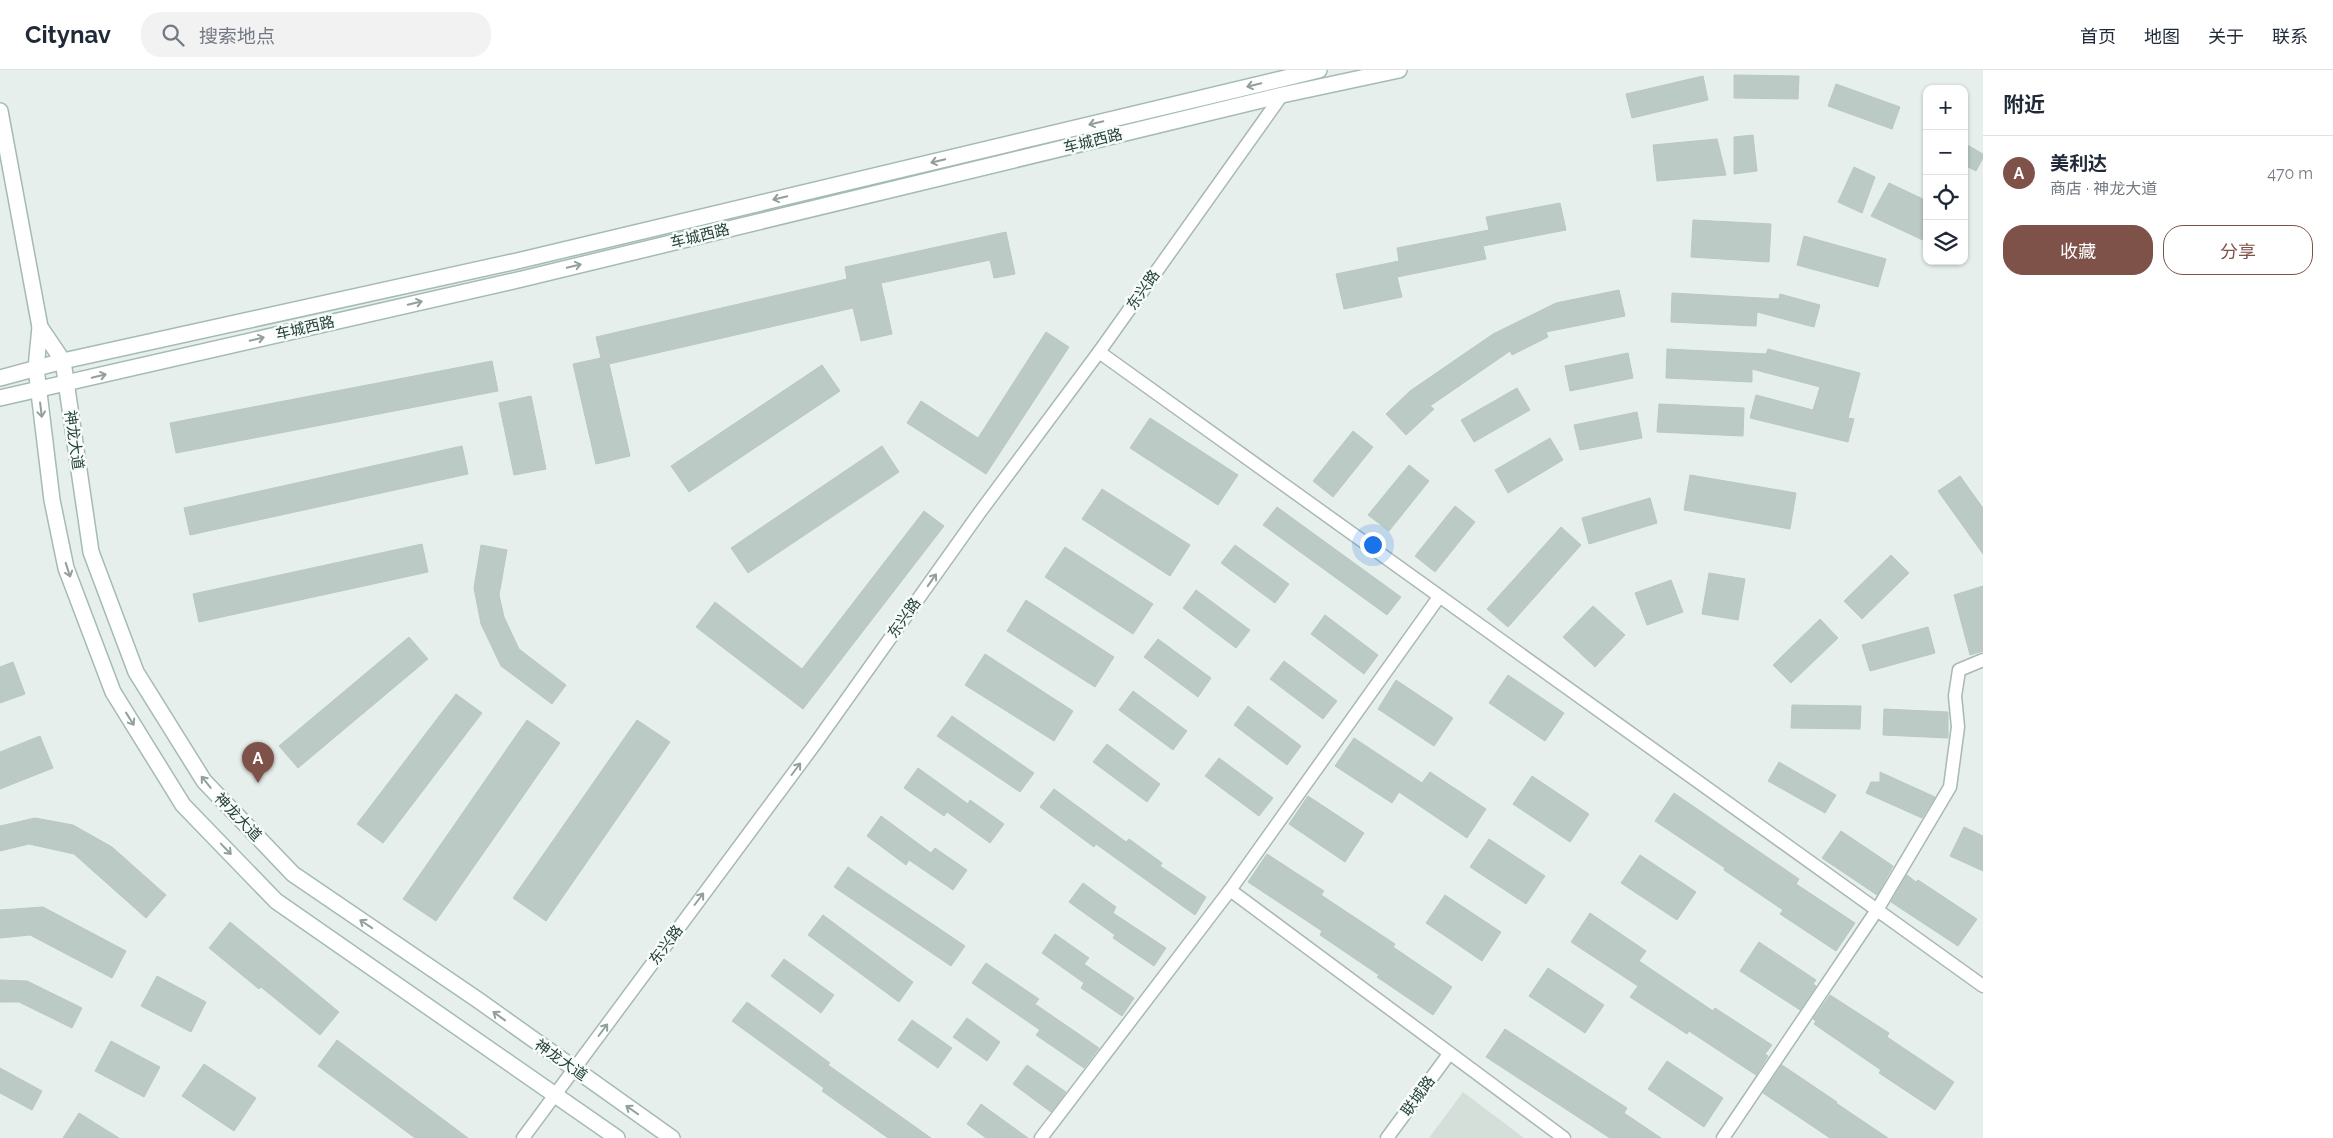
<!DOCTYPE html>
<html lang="zh">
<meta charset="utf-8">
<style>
body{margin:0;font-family:Raleway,"Noto Sans SC",sans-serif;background:#f2f2f3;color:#1f2937}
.controls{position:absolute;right:15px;top:15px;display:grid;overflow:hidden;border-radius:10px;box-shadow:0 1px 4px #0004}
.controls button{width:45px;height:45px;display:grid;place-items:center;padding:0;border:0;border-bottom:1px solid #e0e1e3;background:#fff;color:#1f2937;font:25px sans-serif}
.you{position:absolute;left:1372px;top:474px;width:18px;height:18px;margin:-12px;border:4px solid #fff;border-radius:50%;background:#1a73e8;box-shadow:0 0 0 8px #1a73e833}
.badge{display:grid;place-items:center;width:32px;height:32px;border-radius:50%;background:#7f5249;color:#fff;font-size:16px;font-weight:700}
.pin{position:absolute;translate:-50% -41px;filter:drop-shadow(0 1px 2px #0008)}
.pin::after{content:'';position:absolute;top:26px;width:18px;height:15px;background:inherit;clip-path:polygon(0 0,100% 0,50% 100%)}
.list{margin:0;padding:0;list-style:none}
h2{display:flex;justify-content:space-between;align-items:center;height:65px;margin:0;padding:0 20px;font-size:21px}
h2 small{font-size:16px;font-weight:400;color:#747a83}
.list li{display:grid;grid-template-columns:32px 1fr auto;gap:15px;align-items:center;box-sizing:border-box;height:75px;padding:0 20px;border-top:1px solid #e0e1e3}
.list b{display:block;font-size:19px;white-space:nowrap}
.list p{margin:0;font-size:16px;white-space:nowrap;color:#747a83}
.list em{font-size:16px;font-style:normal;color:#747a83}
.actions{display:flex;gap:10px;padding:15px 20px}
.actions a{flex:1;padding:11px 0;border:1px solid #7f5249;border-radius:20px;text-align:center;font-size:18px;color:#7f5249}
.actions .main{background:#7f5249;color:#fff}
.icon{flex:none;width:28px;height:28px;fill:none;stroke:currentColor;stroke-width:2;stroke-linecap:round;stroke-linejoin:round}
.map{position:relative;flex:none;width:1983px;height:1068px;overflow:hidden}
header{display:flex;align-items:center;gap:30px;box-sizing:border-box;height:70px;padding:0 25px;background:#fff;border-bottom:1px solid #e0e1e3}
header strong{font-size:24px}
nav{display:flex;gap:28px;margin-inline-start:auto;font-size:18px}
.search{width:350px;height:45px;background:#f2f2f3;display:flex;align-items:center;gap:12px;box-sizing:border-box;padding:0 18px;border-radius:20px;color:#747a83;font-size:19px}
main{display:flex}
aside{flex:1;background:#fff}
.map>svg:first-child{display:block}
.built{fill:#d4dfda}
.building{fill:#bbcac4;stroke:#b8c9c2}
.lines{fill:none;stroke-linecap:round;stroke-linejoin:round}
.street-casing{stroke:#a8b8b2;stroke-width:15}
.secondary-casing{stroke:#a4bbb3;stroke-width:18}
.street{stroke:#fff;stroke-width:12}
.secondary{stroke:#fff;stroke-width:15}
.oneway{stroke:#92a09c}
.labels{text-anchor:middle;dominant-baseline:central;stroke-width:5;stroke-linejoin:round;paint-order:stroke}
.street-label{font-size:15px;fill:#24423a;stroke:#f7fbf9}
</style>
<header>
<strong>Citynav</strong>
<div class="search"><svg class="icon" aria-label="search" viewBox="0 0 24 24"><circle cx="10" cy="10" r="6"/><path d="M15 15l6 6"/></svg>搜索地点</div>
<nav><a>首页</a><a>地图</a><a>关于</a><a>联系</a></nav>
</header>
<main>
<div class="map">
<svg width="1983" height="1068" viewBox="0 0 1983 1068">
<rect width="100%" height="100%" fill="#e6efeb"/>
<!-- built -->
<path class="built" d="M 1463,1022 L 1524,1068 L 1429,1068 Z"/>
<!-- building -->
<g class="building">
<path d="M 1734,5 L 1799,6 L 1798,29 L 1734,28 Z"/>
<path d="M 1703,6 L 1708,30 L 1632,48 L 1626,24 Z"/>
<path d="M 1836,14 L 1900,37 L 1892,59 L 1828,36 Z"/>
<path d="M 1753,65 L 1757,101 L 1734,104 L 1734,67 Z"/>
<path d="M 1717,69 L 1726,105 L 1657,111 L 1653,75 Z"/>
<path d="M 1964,73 L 1983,84 L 1983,88 L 1976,101 L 1964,95 Z"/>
<path d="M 1854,97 L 1875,107 L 1862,143 L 1838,132 Z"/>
<path d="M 1889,113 L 1927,131 L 1927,172 L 1871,146 Z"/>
<path d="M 1560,133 L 1566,160 L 1483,176 L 1486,189 L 1397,207 L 1402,227 L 1344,239 L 1336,204 L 1399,191 L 1397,178 L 1489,160 L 1486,147 Z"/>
<path d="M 1693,150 L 1771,154 L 1769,192 L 1691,187 Z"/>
<path d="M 1006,162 L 1015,204 L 994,208 L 990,190 L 881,213 L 892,264 L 861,271 L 853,238 L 609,294 L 630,386 L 596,394 L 573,294 L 601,288 L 596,267 L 847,209 L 845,197 Z"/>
<path d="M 1804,166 L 1886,189 L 1878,217 L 1797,195 Z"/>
<path d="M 1619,220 L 1625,246 L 1546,262 L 1548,267 L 1512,285 L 1510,281 L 1430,336 L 1434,339 L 1406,365 L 1386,344 L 1410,321 L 1493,264 L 1556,233 Z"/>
<path d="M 1672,223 L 1779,229 L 1780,224 L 1820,235 L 1814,257 L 1757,242 L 1756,256 L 1671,252 Z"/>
<path d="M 1046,262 L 1069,277 L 986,404 L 907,353 L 921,331 L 978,368 Z"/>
<path d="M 1667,279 L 1766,284 L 1768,279 L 1860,303 L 1848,348 L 1854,349 L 1848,372 L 1750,348 L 1756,325 L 1813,340 L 1820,317 L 1752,299 L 1752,312 L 1666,308 Z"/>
<path d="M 1628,283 L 1633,308 L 1570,321 L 1565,296 Z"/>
<path d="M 492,291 L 498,321 L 176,383 L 170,353 Z"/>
<path d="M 822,295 L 840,321 L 689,422 L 671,396 Z"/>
<path d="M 1517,318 L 1530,340 L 1474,372 L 1461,350 Z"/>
<path d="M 531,326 L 546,399 L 514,405 L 499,333 Z"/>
<path d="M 1659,334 L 1744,338 L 1743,366 L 1657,362 Z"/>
<path d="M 1637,342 L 1642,368 L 1580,380 L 1574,355 Z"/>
<path d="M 1150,348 L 1238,405 L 1218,435 L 1130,378 Z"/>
<path d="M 1353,361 L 1373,377 L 1333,427 L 1313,411 Z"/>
<path d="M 1550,368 L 1563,390 L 1508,423 L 1495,400 Z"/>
<path d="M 462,376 L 468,404 L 190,465 L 184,438 Z"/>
<path d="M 882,376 L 899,402 L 748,503 L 731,478 Z"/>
<path d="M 1409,395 L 1429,411 L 1389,461 L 1368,445 Z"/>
<path d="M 1690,405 L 1796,423 L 1790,459 L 1684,440 Z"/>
<path d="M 1960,406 L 1983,438 L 1983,484 L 1938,421 Z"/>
<path d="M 1102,419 L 1190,475 L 1170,506 L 1082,449 Z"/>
<path d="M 1650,428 L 1657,453 L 1589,474 L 1582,448 Z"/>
<path d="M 1455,436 L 1475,452 L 1435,502 L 1415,486 Z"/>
<path d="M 1277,437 L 1401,527 L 1387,545 L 1263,455 Z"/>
<path d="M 924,441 L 944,456 L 803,639 L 696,557 L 715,532 L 802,599 Z"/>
<path d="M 1561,457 L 1581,475 L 1508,557 L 1487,539 Z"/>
<path d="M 422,474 L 428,502 L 199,552 L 193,524 Z"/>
<path d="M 481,475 L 507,480 L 499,525 L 504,547 L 519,579 L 566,615 L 552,634 L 501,596 L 481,554 L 474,518 Z"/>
<path d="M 1235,475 L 1289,514 L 1275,533 L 1221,493 Z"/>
<path d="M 1065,477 L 1153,534 L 1133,564 L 1045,507 Z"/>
<path d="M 1891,485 L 1909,503 L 1862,549 L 1844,531 Z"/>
<path d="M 1709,503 L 1745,509 L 1738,550 L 1702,544 Z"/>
<path d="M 1671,510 L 1683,542 L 1647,555 L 1635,523 Z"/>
<path d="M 1983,516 L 1983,581 L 1970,585 L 1954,525 Z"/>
<path d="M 1196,520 L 1250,560 L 1236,578 L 1183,538 Z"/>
<path d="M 1026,530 L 1114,587 L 1095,617 L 1007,561 Z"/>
<path d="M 1593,536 L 1625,565 L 1595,597 L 1563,567 Z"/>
<path d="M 1325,545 L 1378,585 L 1364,604 L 1311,564 Z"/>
<path d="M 1820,549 L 1838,568 L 1791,613 L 1773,595 Z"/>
<path d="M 1928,557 L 1935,583 L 1870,601 L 1862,575 Z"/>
<path d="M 409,567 L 428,589 L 298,698 L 279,676 Z"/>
<path d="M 1158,569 L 1211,608 L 1198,627 L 1144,587 Z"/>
<path d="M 985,584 L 1073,641 L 1054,671 L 965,615 Z"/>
<path d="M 1284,591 L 1337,631 L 1323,649 L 1270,609 Z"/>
<path d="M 13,592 L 25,624 L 0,633 L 0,597 Z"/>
<path d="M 1508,605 L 1564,643 L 1545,671 L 1489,633 Z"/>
<path d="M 1396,610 L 1453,648 L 1434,676 L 1378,639 Z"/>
<path d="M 1133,621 L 1187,661 L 1173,680 L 1119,640 Z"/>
<path d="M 456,624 L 482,643 L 383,773 L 357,754 Z"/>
<path d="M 1792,635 L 1861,636 L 1860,659 L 1791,658 Z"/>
<path d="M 1248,636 L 1301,676 L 1287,695 L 1234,655 Z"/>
<path d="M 1884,639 L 1948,642 L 1948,668 L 1883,665 Z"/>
<path d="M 952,646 L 1034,703 L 1020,722 L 937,666 Z"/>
<path d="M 527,650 L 560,673 L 436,851 L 403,829 Z"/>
<path d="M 637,650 L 670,672 L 546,851 L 513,828 Z"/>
<path d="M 40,666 L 53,698 L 0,719 L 0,682 Z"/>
<path d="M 1354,668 L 1422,713 L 1430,702 L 1486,739 L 1467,768 L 1399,722 L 1392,733 L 1335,696 Z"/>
<path d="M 1107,674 L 1160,714 L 1147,732 L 1093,692 Z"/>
<path d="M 1219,688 L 1273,728 L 1259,746 L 1205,706 Z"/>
<path d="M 1779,692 L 1836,725 L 1825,743 L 1768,711 Z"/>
<path d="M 918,698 L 968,734 L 970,730 L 1004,754 L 990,773 L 947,742 L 944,746 L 904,718 Z"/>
<path d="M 1880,702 L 1935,727 L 1922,748 L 1866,723 L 1871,712 L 1880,712 Z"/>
<path d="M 1532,706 L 1589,744 L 1570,772 L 1513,734 Z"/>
<path d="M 1054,719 L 1126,772 L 1129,769 L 1162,793 L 1160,796 L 1206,827 L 1195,845 L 1096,774 L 1094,777 L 1040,737 Z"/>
<path d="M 1674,723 L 1799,809 L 1796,814 L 1855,853 L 1836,881 L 1780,844 L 1783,840 L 1724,800 L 1725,798 L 1655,751 Z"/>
<path d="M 1308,726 L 1364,763 L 1345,792 L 1289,754 Z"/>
<path d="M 881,746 L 931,783 L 935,778 L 967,800 L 953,820 L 909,790 L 906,795 L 867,766 Z"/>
<path d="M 35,748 L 73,755 L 112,777 L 166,825 L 146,848 L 74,784 L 29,774 L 0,781 L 0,756 Z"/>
<path d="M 1964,757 L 1983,766 L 1983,801 L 1950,786 Z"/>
<path d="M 1841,761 L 1893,796 L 1877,825 L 1822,788 Z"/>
<path d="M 1489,769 L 1545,806 L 1526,834 L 1470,797 Z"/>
<path d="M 1267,784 L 1324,821 L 1321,825 L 1395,874 L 1393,877 L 1452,917 L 1433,945 L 1377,907 L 1379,905 L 1320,865 L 1322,861 L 1248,812 Z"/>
<path d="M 1640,785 L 1696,822 L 1677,850 L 1621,813 Z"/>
<path d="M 848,797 L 965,876 L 951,896 L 834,817 Z"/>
<path d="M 1907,805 L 1916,812 L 1918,810 L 1977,849 L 1958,876 L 1891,832 Z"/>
<path d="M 1083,813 L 1116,837 L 1113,843 L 1166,878 L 1154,896 L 1113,868 L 1115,865 L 1069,832 Z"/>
<path d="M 1445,825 L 1501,862 L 1482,891 L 1426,853 Z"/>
<path d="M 43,837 L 126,881 L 112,908 L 30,865 L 0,868 L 0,840 Z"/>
<path d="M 1590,843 L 1646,881 L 1639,891 L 1713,941 L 1715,938 L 1772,975 L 1765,984 L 1768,986 L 1756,1005 L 1689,961 L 1687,964 L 1630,927 L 1638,916 L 1571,872 Z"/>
<path d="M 823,845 L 913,912 L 899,932 L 808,865 Z"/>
<path d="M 230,852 L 339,942 L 320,965 L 261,917 L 259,919 L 209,878 Z"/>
<path d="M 1055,864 L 1089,888 L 1084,894 L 1134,928 L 1122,946 L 1081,918 L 1084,913 L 1042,883 Z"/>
<path d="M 1759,872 L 1816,910 L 1813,914 L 1816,916 L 1800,940 L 1740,901 Z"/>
<path d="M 784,889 L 834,925 L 821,943 L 771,906 Z"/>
<path d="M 986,893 L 1039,929 L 1035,934 L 1099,978 L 1084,998 L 1036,965 L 1040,960 L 972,913 Z"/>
<path d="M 1548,898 L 1604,935 L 1585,963 L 1529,926 Z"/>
<path d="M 157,906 L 206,932 L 191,962 L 141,936 Z"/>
<path d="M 0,910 L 27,911 L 82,938 L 72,958 L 19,932 L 0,932 Z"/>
<path d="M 1830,925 L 1889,963 L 1887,967 L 1954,1012 L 1935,1040 L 1879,1003 L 1881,1000 L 1814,954 L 1816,951 L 1813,949 Z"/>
<path d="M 747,932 L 830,993 L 828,995 L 931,1068 L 888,1068 L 822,1021 L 824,1018 L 732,951 Z"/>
<path d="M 967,948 L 1000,972 L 987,991 L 953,967 Z"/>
<path d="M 912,950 L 952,978 L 938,998 L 898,970 Z"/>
<path d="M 1505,959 L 1627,1038 L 1624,1043 L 1661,1068 L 1610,1068 L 1486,987 Z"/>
<path d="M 337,970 L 468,1068 L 415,1068 L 318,996 Z"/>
<path d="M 111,971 L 160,997 L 144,1027 L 95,1001 Z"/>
<path d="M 1667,991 L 1723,1028 L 1704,1057 L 1648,1019 Z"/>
<path d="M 204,994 L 256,1028 L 234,1061 L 182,1026 Z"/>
<path d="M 1027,995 L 1066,1022 L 1051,1042 L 1013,1014 Z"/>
<path d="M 1782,995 L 1837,1032 L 1836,1033 L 1888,1068 L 1830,1068 L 1763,1023 Z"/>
<path d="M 0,998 L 42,1021 L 32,1040 L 0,1023 Z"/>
<path d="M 981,1034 L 1028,1068 L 986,1068 L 967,1054 Z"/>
<path d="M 79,1043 L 119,1068 L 63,1068 Z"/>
</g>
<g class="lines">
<!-- street casing -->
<g class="street-casing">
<g id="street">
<path d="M 1099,282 L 1983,916"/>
<path d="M 1230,820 L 1564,1068"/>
<path d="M 523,1068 L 815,674 L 980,442 L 1099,282 L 1282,25"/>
<path d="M 1041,1068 L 1230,820 L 1439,527"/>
<path d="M 1387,1068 L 1449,984"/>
<path d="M 1723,1068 L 1877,840 L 1950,717 L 1958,657 L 1955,626 L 1959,600 L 1983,590"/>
</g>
</g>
<!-- secondary casing -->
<g class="secondary-casing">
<g id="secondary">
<path d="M 0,41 L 40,257 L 36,298 L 52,430 L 66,498 L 113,622 L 183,735 L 276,831 L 617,1068"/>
<path d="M 40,257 L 63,291 L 91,482 L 136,602 L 204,711 L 293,804 L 478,930 L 672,1068"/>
<path d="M 0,308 L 63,291 L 517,191 L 1319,0"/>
<path d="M 0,328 L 522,209 L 1282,25 L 1399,0"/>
</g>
</g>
<!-- street -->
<use href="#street" class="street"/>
<!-- secondary -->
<use href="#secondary" class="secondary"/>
</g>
<!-- one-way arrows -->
<defs><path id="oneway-shaft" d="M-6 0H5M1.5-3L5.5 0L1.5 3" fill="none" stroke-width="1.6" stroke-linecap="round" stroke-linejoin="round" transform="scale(1.25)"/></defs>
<g class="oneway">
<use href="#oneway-shaft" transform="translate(1254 15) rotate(167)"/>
<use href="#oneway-shaft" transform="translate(1096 53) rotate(167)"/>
<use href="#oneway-shaft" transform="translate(938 91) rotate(167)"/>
<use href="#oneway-shaft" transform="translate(780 128) rotate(167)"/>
<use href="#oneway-shaft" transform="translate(574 196) rotate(-14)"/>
<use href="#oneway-shaft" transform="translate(415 233) rotate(-13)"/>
<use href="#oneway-shaft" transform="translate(257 269) rotate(-13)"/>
<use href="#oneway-shaft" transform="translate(99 306) rotate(-13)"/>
<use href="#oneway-shaft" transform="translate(41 340) rotate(83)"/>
<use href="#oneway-shaft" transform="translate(68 500) rotate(72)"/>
<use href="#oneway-shaft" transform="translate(932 510) rotate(-55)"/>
<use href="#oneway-shaft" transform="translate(130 649) rotate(58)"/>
<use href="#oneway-shaft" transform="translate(796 699) rotate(-53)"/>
<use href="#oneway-shaft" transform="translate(206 712) rotate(-129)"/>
<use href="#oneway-shaft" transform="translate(226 779) rotate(46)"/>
<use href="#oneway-shaft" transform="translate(699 829) rotate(-53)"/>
<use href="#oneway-shaft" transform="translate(366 854) rotate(-146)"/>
<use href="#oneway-shaft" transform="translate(499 946) rotate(-144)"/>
<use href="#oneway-shaft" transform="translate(603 960) rotate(-53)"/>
<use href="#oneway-shaft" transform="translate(632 1040) rotate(-145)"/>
</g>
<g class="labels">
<!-- street labels -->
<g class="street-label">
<text transform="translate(1093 71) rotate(-14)">车城西路</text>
<text transform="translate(700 166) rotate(-14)">车城西路</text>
<text transform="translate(1143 220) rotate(-55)">东兴路</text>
<text transform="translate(305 258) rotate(-13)">车城西路</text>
<text transform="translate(74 370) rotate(82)">神龙大道</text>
<text transform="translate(904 548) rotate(-55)">东兴路</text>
<text transform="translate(238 747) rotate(46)">神龙大道</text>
<text transform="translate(666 875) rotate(-53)">东兴路</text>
<text transform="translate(561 990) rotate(35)">神龙大道</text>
<text transform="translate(1418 1026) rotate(-54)">联城路</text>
</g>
</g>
</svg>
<div class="controls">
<button>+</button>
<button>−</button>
<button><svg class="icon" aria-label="locate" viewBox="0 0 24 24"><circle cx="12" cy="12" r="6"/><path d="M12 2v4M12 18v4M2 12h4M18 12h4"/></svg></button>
<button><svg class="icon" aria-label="layers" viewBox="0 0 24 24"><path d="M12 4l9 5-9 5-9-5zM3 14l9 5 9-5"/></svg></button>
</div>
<div class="you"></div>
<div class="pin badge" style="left:258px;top:713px">A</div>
</div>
<aside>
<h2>附近<small></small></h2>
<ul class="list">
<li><span class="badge">A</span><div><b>美利达</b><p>商店 · 神龙大道</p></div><em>470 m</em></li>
</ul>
<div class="actions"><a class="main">收藏</a><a>分享</a></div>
</aside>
</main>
